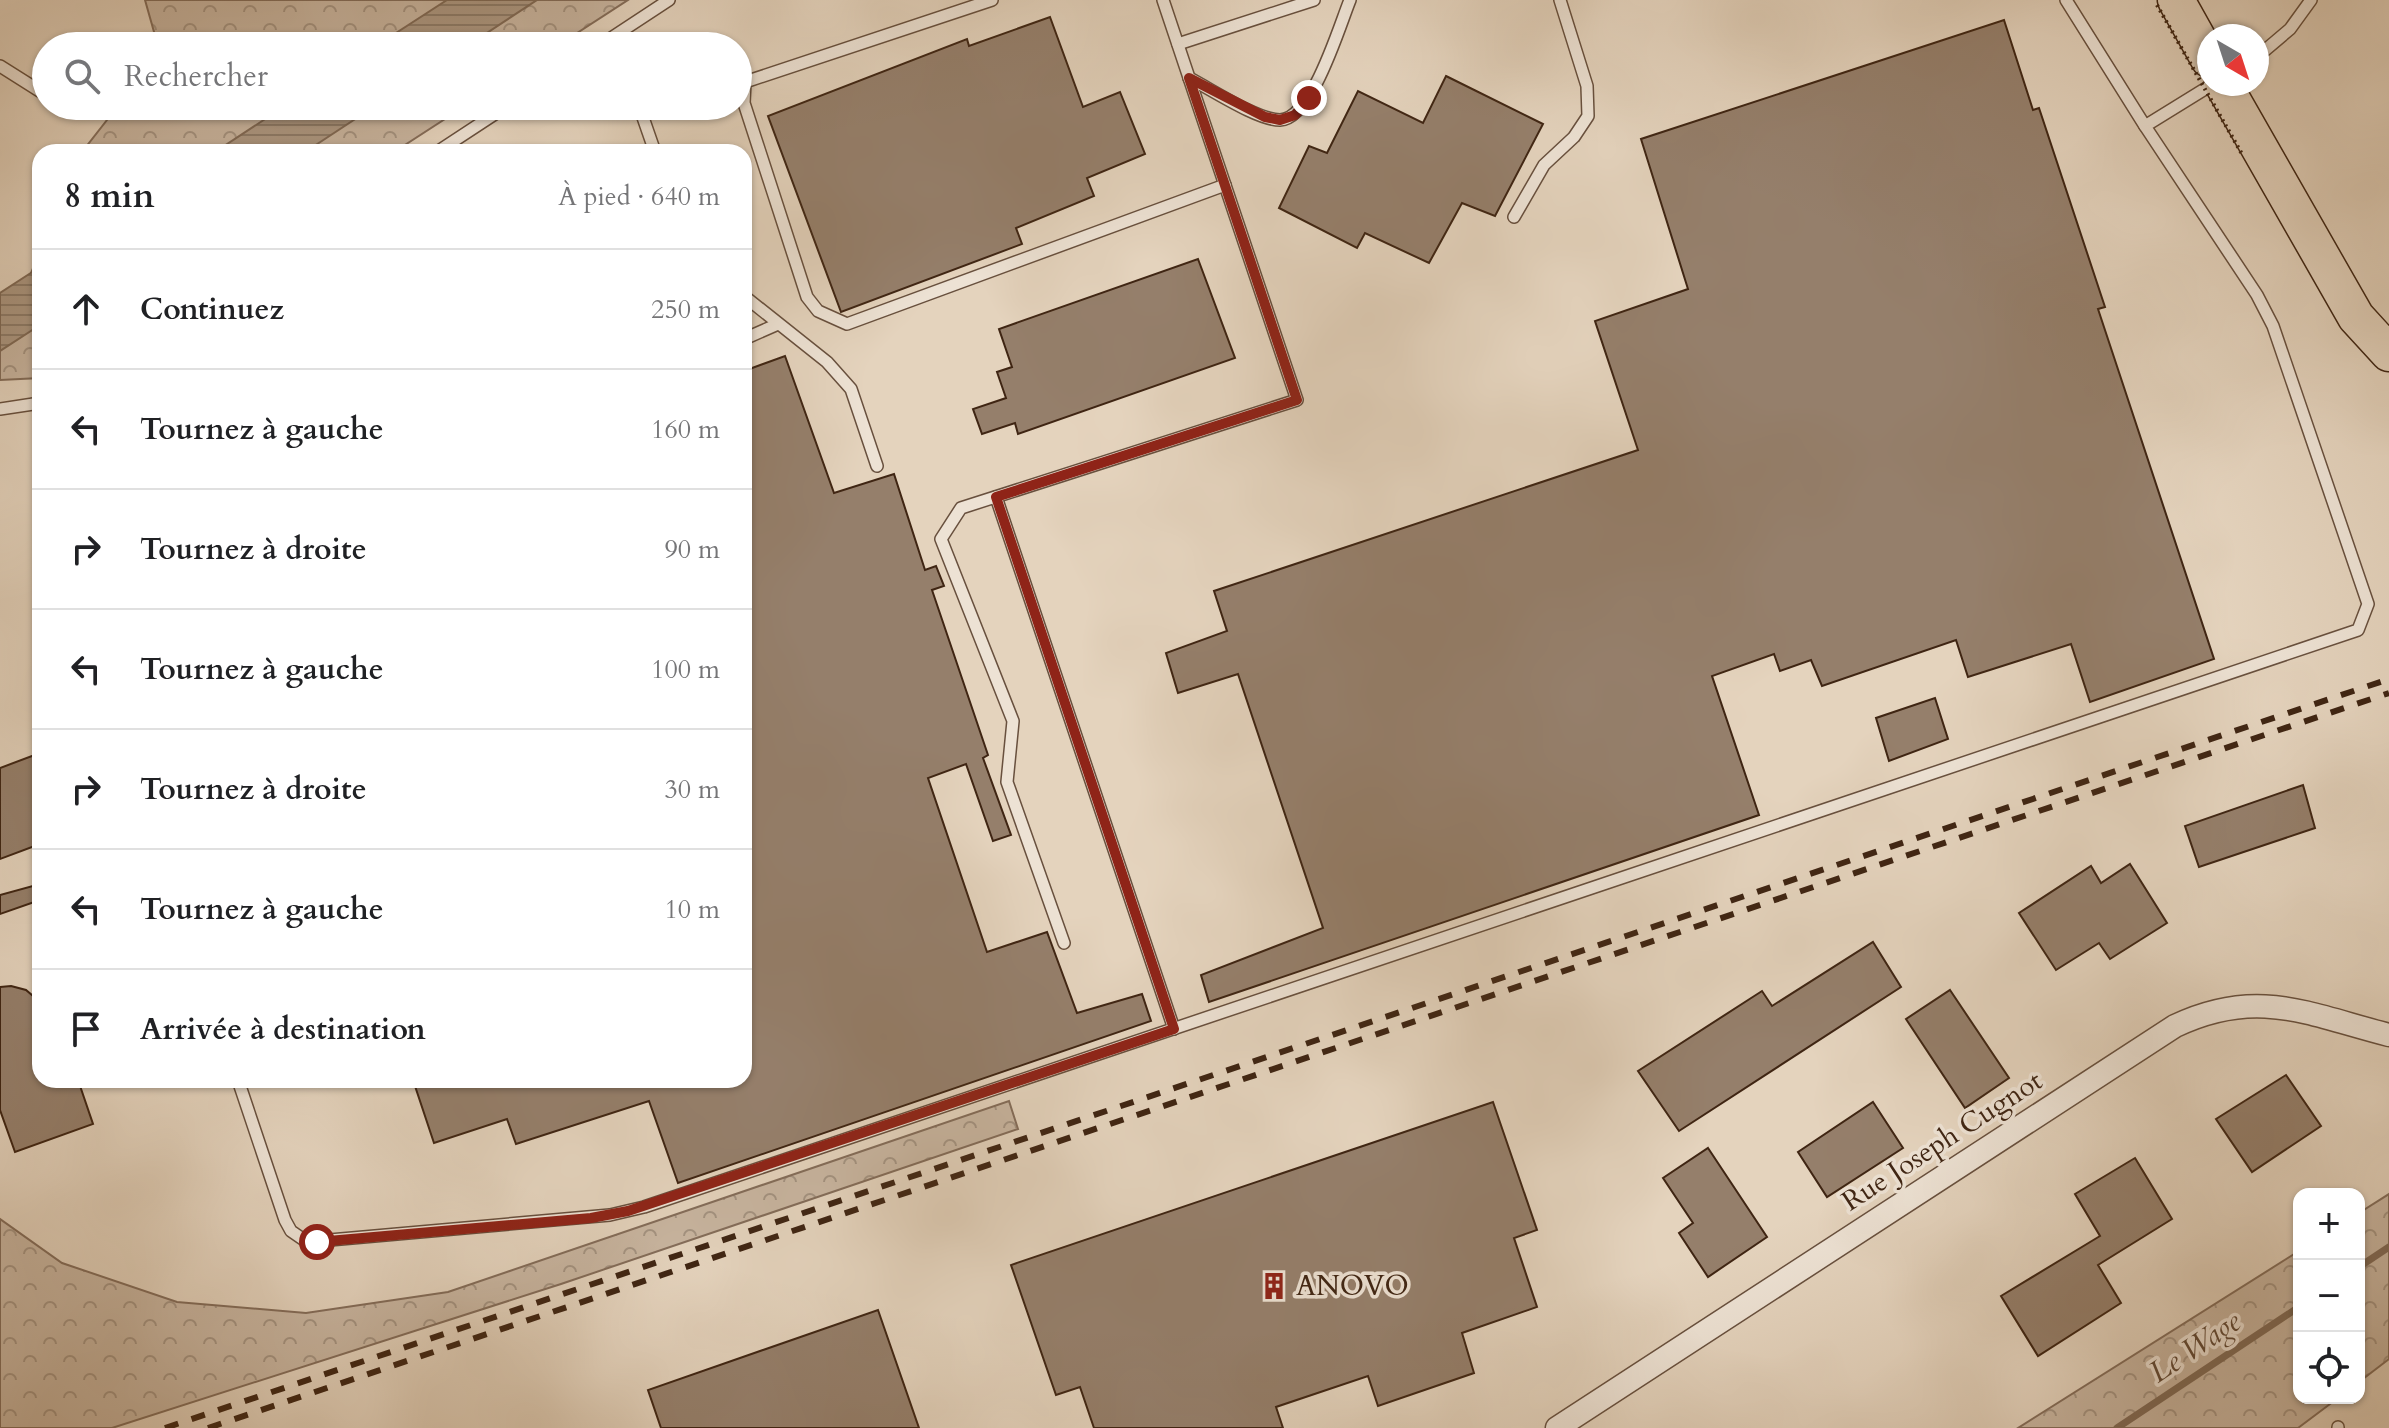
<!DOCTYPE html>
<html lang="fr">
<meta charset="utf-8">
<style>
body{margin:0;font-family:Cardo,serif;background:#f2f2f2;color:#202124}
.controls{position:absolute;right:24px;bottom:24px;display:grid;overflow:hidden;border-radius:16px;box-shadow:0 2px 6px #0004}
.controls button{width:72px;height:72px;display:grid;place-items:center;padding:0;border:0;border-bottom:2px solid #e0e0e0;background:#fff;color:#202124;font:40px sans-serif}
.compass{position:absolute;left:2197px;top:24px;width:72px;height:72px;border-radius:50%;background:#fff;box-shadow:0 2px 6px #0004;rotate:141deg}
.stop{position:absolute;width:24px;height:24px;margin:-18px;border:6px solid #8f2418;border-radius:50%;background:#fff}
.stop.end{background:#8f2418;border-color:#fff;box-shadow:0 2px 8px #0008}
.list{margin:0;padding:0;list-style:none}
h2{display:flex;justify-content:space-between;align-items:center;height:104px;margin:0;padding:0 32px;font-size:34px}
h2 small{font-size:26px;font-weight:400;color:#757577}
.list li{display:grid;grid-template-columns:52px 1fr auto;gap:24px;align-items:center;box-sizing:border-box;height:120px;padding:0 32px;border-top:2px solid #e0e0e0}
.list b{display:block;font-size:30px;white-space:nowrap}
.list em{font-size:26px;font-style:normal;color:#757577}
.icon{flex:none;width:44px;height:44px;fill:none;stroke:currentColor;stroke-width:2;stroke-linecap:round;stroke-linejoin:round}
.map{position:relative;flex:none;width:2389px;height:1428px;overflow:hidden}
.search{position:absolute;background:#fff;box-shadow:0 2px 6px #0004;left:32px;top:32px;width:720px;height:88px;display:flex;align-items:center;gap:20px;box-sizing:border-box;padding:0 28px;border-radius:44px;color:#757577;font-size:30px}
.panel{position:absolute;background:#fff;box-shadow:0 2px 6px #0004;left:32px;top:144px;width:720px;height:944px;border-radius:24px}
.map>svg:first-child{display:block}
.forest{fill:url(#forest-crowns);stroke:#846d5a;stroke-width:2}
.water{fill:url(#water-rules);stroke:#806a56;stroke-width:2}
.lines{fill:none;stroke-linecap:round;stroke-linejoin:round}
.stream{stroke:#806a56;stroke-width:7}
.building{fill:#957f6b;stroke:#3f2513;stroke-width:2}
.lane-casing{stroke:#68503e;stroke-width:14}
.street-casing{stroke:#68503e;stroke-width:25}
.primary-casing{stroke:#3f2513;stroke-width:39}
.lane{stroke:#ede2d4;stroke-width:11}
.street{stroke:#ede2d4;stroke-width:22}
.primary{stroke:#e4d3bd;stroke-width:36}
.rail{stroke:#3f2513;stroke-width:6;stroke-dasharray:14 14;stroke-linecap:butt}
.path-bridge{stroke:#3f2513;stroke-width:4;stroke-dasharray:2 4;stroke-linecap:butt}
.route{stroke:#8f2418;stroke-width:10}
.labels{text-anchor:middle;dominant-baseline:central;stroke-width:7;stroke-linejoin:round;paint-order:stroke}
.street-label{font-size:28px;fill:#3f2513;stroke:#ede2d4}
.poi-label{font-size:28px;fill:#3f2513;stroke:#ede2d4;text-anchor:start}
.water-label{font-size:30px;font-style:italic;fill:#604835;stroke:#ede2d4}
</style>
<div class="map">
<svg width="2389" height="1428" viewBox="0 0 2389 1428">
<defs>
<pattern id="forest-crowns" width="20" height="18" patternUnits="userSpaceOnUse" patternTransform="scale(2)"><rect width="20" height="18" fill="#c8b5a0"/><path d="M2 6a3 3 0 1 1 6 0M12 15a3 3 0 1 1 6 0" fill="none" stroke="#a49381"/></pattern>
<pattern id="water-rules" width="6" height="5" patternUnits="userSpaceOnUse" patternTransform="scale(2)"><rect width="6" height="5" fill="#ac9883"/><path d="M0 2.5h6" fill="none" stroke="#8d7c6a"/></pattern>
</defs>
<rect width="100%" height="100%" fill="#e4d3bd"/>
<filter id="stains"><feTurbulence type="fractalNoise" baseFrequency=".0025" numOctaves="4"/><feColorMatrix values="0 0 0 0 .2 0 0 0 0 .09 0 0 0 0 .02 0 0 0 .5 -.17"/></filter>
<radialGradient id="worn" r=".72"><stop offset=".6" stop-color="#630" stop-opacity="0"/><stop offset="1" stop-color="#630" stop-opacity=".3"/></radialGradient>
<!-- forest -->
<g class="forest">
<path d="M 145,0 L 628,0 L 557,46 L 158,46 Z"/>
<path d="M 118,106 L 465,106 L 394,152 L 82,152 Z"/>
<path d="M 40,251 L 40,378 L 0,380 L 0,350 Z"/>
<path d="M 1009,1101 L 1018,1129 L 561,1284 L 112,1428 L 0,1428 L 0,1219 L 62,1263 L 177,1302 L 306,1313 L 448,1292 Z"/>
<path d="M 2389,1194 L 2389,1359 L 2359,1382 L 2359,1213 Z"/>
<path d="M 2299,1251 L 2299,1398 L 2338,1398 L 2298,1428 L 2018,1428 Z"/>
</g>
<!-- water -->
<g class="water">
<path d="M 447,0 L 537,0 L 467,46 L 376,46 Z"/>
<path d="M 285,106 L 375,106 L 305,152 L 215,152 Z"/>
<path d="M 40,267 L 40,325 L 0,351 L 0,293 Z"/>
</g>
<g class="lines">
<!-- stream -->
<g class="stream">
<path d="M 2359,1267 L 2389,1247"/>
<path d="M 2117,1428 L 2299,1307"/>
</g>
</g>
<!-- building -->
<g class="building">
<path d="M 1050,17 L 1083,107 L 1120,92 L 1145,154 L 1087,178 L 1094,196 L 1016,228 L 1022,244 L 841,312 L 768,116 L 967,39 L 969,46 Z"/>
<path d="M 2004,20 L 2033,110 L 2039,108 L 2105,307 L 2098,309 L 2214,659 L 2090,702 L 2071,644 L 1968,677 L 1956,640 L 1822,686 L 1811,660 L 1780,671 L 1774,654 L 1712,676 L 1759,815 L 1209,1002 L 1201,975 L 1323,928 L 1238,674 L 1178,693 L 1166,653 L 1227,631 L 1214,591 L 1638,450 L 1595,321 L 1688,289 L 1641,139 Z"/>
<path d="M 1446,76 L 1543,124 L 1495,216 L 1462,203 L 1429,263 L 1365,233 L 1357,248 L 1279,208 L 1309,146 L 1327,153 L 1358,91 L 1423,123 Z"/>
<path d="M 1198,259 L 1235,358 L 1018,434 L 1015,423 L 982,434 L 973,409 L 1006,398 L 997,372 L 1012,367 L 999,329 Z"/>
<path d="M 785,356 L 834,493 L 894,474 L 925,570 L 936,566 L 944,586 L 932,590 L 988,755 L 983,758 L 1011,835 L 993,841 L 966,764 L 928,778 L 987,952 L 1047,932 L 1077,1013 L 1142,994 L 1151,1021 L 678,1183 L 649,1101 L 516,1144 L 507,1119 L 434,1143 L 413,1080 L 744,1080 L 744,371 Z"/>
<path d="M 1935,698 L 1948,739 L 1889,761 L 1876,718 Z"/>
<path d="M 40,753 L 40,844 L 0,859 L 0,768 Z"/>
<path d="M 2303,785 L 2315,828 L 2199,867 L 2185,826 Z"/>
<path d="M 2130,864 L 2167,923 L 2110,959 L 2099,943 L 2056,970 L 2019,913 L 2091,866 L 2101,883 Z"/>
<path d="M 40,884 L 40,900 L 0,914 L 0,895 Z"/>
<path d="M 1873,942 L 1901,987 L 1679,1131 L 1638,1071 L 1762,991 L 1772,1006 Z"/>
<path d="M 11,986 L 26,990 L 40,1002 L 40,1080 L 78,1080 L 93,1124 L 15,1152 L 0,1110 L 0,987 Z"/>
<path d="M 1950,990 L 2009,1078 L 1965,1108 L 1906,1019 Z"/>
<path d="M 2286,1075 L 2321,1126 L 2252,1172 L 2216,1119 Z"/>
<path d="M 1493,1102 L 1537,1230 L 1514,1238 L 1537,1307 L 1462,1333 L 1474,1373 L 1378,1406 L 1368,1376 L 1276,1407 L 1283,1428 L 1094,1428 L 1080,1387 L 1056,1395 L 1011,1265 Z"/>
<path d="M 1873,1102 L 1903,1148 L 1827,1197 L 1798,1152 Z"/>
<path d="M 1708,1148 L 1767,1237 L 1708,1277 L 1679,1233 L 1693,1223 L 1663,1178 Z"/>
<path d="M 2135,1158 L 2172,1219 L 2098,1265 L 2121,1303 L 2038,1356 L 2001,1296 L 2100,1236 L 2075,1194 Z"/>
<path d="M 878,1310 L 919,1428 L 661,1428 L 648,1390 Z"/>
</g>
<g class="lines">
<!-- lane casing -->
<g class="lane-casing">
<g id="lane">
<path d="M 992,0 L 745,82 L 744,103 L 807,297 L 818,311 L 847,324 L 1225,185"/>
<path d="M 2066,0 L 2145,126"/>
<path d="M 1178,44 L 1314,0"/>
<path d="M 599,46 L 669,0"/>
<path d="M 2257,57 L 2290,29 L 2311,0"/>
<path d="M 0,66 L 46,95"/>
<path d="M 1189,78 C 1211,89 1257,120 1280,120 C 1312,119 1339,27 1350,0"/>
<path d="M 63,106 L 72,111"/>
<path d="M 639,106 L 655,152"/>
<path d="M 437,152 L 507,106"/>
<path d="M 1514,217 L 1544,165 L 1574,137 L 1588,116 L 1587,86 L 1560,0"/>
<path d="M 744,296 L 827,362 L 851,389 L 877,466"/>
<path d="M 744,339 L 778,324"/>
<path d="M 0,409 L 40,403"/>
<path d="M 996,497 L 1174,1029"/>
<path d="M 1064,943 L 1007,782 L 1013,721 L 941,539 L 961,508 L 1297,400 L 1163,0"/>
<path d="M 238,1080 L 285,1220 L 291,1231 L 307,1242 L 610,1215 L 644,1207 L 2358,630 L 2368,604 L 2273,326 L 2257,295 L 2145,126 L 2213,84"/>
<path d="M 2338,1427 L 2338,1428"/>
</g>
</g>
<!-- street casing -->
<g class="street-casing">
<path id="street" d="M 1557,1428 L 2175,1026 C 2257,987 2307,1014 2389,1035"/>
</g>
<!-- primary casing -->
<g class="primary-casing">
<g id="primary">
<path d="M 2176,0 L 2209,59"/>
<path d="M 2223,84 L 2356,317 L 2389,353"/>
</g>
</g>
<!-- lane -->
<use href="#lane" class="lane"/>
<!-- street -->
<use href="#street" class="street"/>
<!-- primary -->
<use href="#primary" class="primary"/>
<!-- rail -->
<g class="rail">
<path d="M 165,1428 L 2389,679"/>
<path d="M 208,1428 L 2389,693"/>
</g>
<!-- path-bridge -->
<path class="path-bridge" d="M 2157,5 L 2242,154"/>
</g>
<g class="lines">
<!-- route -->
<path class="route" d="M 317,1242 L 591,1218 L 628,1211 L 1174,1029 L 996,497 L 1297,400 L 1189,78 L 1265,117 L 1280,120 L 1295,115 L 1309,98"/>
</g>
<!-- icons -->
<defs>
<g id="building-bare" transform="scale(2.16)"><path d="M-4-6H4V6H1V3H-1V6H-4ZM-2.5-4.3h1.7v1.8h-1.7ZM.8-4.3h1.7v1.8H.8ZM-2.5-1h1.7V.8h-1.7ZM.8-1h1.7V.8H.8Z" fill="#8f2418" stroke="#ede2d4" stroke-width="2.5" paint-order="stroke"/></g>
</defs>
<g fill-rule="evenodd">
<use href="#building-bare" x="1274" y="1286"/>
</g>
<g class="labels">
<!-- street labels -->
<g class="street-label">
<text transform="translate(1942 1141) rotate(-33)">Rue Joseph Cugnot</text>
</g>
<!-- poi labels -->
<g class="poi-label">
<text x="1296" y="1286">ANOVO</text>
</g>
<!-- water labels -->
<g class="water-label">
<text transform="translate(2195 1347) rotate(-34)">Le Wage</text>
</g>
</g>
<rect width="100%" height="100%" filter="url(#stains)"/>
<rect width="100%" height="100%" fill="url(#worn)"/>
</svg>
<div class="controls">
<button>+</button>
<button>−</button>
<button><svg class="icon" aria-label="locate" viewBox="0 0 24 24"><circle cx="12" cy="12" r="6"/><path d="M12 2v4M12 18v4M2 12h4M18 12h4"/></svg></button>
</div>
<svg class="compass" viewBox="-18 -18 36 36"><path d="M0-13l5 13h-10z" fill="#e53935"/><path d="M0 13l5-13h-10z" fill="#757577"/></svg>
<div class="stop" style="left:317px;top:1242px"></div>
<div class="stop end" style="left:1309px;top:98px"></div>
<div class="search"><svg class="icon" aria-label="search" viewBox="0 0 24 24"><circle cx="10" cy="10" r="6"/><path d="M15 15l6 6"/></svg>Rechercher</div>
<section class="panel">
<h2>8 min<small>À pied · 640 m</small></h2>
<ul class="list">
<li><svg class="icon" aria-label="ahead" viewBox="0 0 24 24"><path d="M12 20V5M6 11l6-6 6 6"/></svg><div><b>Continuez</b></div><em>250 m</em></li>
<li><svg class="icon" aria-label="left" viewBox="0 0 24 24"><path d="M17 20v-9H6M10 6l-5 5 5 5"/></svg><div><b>Tournez à gauche</b></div><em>160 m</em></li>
<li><svg class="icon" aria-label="right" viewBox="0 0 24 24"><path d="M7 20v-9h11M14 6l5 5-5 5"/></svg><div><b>Tournez à droite</b></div><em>90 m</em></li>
<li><svg class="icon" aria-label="left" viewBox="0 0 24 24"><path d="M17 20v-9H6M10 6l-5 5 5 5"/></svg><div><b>Tournez à gauche</b></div><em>100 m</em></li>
<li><svg class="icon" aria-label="right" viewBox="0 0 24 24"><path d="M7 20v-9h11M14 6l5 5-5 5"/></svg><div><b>Tournez à droite</b></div><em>30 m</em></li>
<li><svg class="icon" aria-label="left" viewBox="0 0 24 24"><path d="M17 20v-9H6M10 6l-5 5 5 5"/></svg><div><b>Tournez à gauche</b></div><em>10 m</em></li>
<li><svg class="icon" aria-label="arrive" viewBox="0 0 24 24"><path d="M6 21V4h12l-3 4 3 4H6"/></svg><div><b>Arrivée à destination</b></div></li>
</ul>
</section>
</div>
